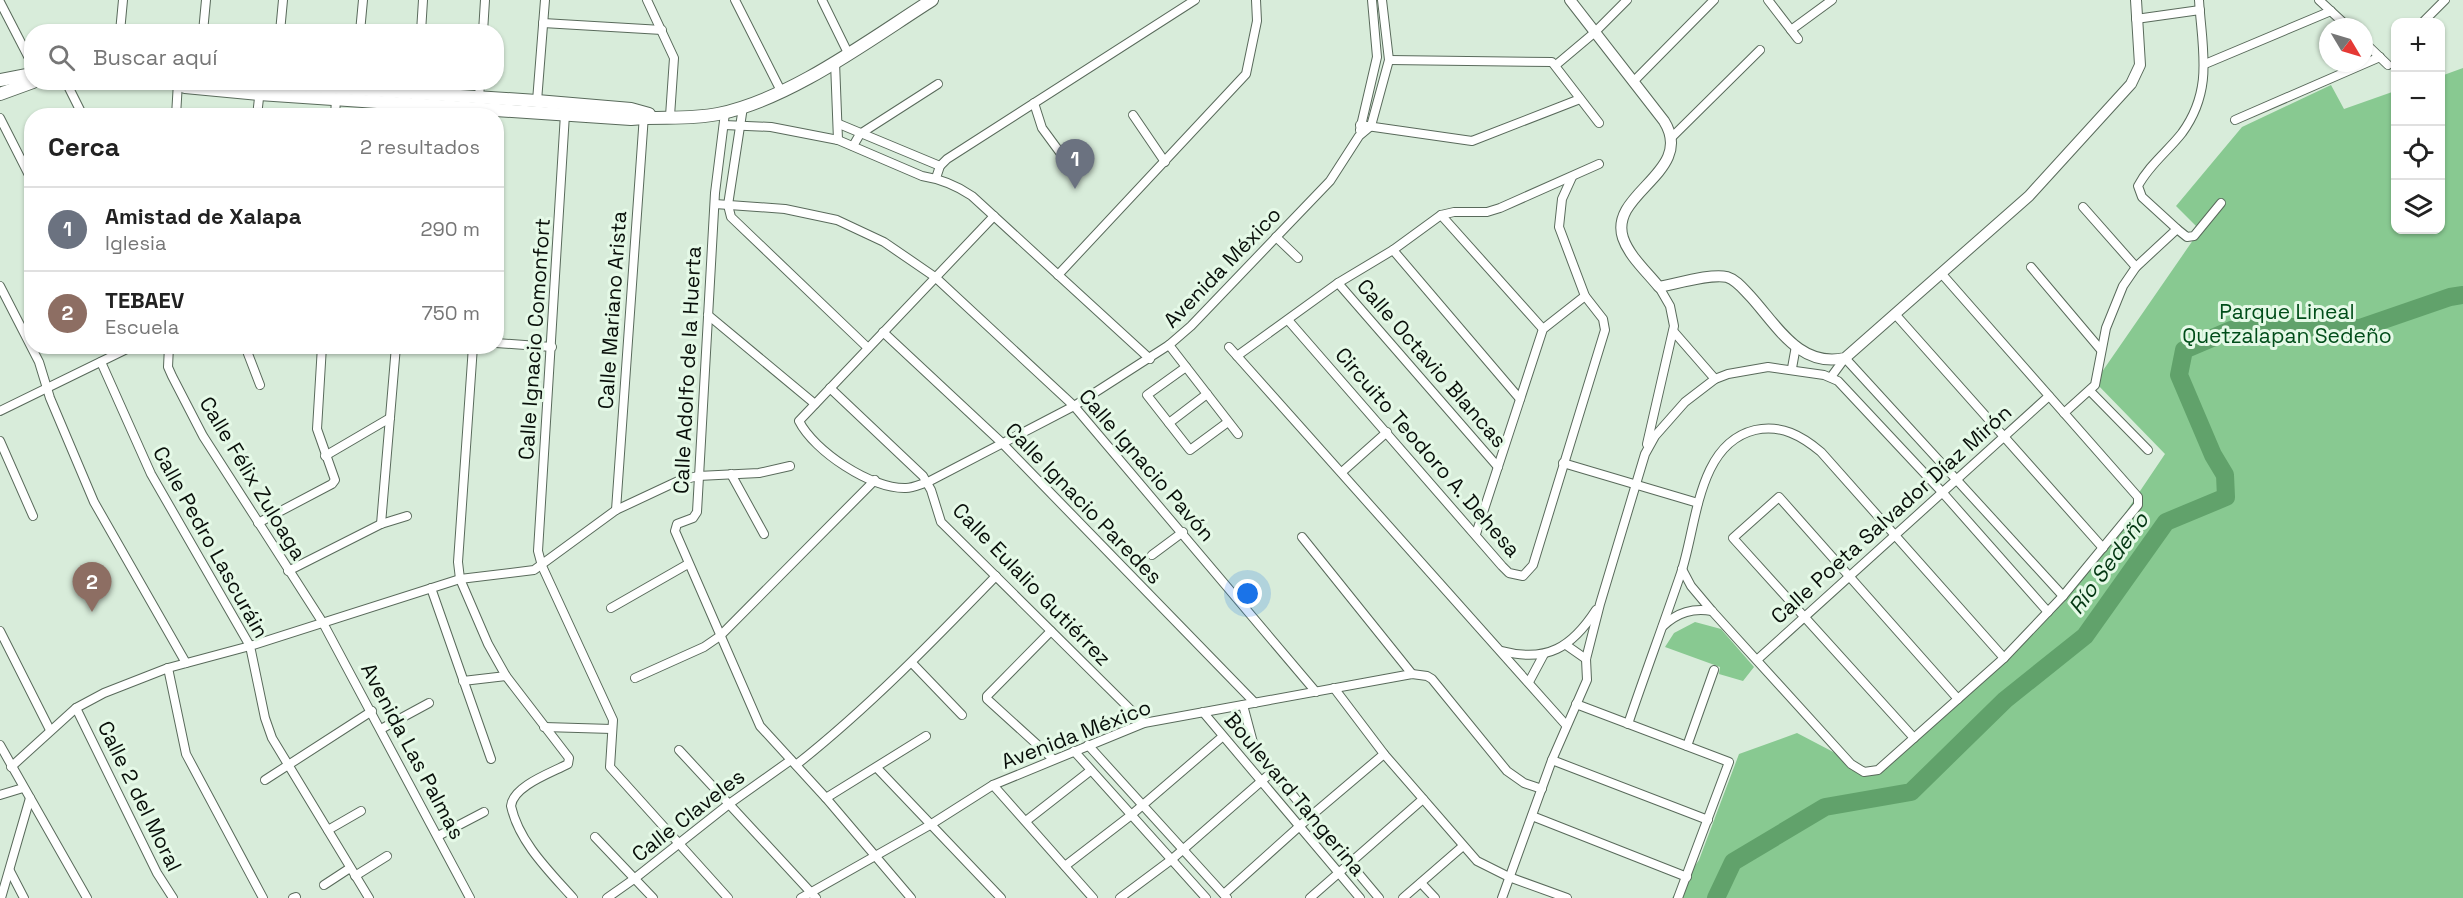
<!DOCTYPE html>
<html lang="es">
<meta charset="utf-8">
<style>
body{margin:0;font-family:"Space Grotesk",sans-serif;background:#f6f6f6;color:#222}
.controls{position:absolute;right:18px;top:18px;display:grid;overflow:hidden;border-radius:12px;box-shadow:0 2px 4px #0004}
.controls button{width:54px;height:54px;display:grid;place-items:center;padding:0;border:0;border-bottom:2px solid #e0e0e0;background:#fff;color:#222;font:30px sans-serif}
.compass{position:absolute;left:2319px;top:18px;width:54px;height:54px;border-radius:50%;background:#fff;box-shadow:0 2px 4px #0004;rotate:128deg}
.you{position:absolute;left:1248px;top:594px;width:21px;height:21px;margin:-15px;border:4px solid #fff;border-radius:50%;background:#1a73e8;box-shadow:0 0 0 9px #1a73e833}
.badge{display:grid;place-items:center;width:39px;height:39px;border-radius:50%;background:#d93025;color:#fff;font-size:20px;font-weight:700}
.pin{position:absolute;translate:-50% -50px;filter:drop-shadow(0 2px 3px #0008)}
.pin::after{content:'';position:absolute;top:32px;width:21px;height:18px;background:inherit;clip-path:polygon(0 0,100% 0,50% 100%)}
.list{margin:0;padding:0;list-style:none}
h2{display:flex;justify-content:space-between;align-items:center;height:78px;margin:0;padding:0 24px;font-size:26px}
h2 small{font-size:20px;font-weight:400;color:#767676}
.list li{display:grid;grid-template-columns:39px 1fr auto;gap:18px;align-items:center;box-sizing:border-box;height:84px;padding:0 24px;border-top:2px solid #e0e0e0}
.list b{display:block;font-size:22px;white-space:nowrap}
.list p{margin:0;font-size:20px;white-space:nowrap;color:#767676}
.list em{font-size:20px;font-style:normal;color:#767676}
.icon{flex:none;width:33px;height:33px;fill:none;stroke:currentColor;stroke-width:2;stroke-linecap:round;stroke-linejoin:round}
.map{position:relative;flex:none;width:2463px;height:898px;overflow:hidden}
.search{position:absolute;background:#fff;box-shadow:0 2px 4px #0004;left:24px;top:24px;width:480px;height:66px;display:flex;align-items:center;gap:15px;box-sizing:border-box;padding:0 21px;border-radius:24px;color:#767676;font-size:22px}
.panel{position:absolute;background:#fff;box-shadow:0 2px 4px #0004;left:24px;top:108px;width:480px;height:246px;border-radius:24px}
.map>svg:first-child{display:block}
.green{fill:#88c991}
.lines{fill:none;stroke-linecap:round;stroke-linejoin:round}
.river{stroke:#61a26b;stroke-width:18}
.minor-casing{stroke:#596a5b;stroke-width:10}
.tertiary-casing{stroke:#596a5b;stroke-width:12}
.secondary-casing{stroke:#596a5b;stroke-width:14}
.minor{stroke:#fff;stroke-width:8}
.tertiary{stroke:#fff;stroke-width:10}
.secondary{stroke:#fff;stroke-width:12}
.labels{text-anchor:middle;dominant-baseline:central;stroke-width:6;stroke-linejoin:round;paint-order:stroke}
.street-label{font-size:21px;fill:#080e09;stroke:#e5f9e7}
.park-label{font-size:21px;fill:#004d19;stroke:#e5f9e7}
.water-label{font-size:22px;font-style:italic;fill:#033612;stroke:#e5f9e7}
</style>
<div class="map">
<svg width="2463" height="898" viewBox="0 0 2463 898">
<rect width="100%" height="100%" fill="#d8ecda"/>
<!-- green -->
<g class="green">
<path d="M 2463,68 L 2463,898 L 1672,898 L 1699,860 L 1739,754 L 1797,733 L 1839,755 L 1868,775 L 2074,589 L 2165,454 L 2095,382 L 2200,230 L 2176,206 L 2242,127 L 2331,85 L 2344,109 L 2395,91 L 2396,230 L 2440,230 L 2441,76 Z"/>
<path d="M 1695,622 L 1721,629 L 1754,667 L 1743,681 L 1719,674 L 1720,667 L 1665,647 L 1674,633 Z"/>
</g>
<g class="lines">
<!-- river -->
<path class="river" d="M 1716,898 L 1733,862 L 1825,807 L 1911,792 L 2005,700 L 2085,636 L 2166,522 L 2226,497 L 2225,475 L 2213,455 L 2179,375 L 2184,350 L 2231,330 L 2292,327 L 2360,328 L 2450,297 L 2463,295"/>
<!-- minor casing -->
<g class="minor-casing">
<g id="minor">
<path d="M 647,0 L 674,58 L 670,116"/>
<path d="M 735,0 L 781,91"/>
<path d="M 822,0 L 848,53"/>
<path d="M 1768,0 L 1798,39"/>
<path d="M 2319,0 L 2348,27"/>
<path d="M 0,2 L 32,64"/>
<path d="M 2136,19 L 2200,10"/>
<path d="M 2423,22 L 2445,0"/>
<path d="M 543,23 L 662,30"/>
<path d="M 1791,30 L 1832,0"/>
<path d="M 120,32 L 123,0"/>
<path d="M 203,32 L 206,0"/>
<path d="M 280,32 L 283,0"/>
<path d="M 360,32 L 363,0"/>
<path d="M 421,32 L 423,0"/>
<path d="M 483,32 L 485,0"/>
<path d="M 2364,42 L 2388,65"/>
<path d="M 1389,60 L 1552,62 L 1599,123"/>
<path d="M 835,62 L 838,140"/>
<path d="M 2205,64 L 2331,11"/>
<path d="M 1556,65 L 1594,33 L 1627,0"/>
<path d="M 66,82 L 83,116"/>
<path d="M 1633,82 L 1714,0"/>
<path d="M 479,98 L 480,82"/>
<path d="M 537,101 L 545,0"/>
<path d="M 1034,103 L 1042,128 L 1067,162"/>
<path d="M 743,107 L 728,205 L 731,217 L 868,348"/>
<path d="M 725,113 L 715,193 L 697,512 L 693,518 L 677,524 L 675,531 L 760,726 L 826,798 L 911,898"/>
<path d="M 565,114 L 538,551 L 542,566 L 613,720 L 610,767 L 728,898"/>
<path d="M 1133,115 L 1165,162"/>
<path d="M 176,116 L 178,82"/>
<path d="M 257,116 L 260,89"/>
<path d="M 335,116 L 336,99"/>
<path d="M 415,116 L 417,82"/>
<path d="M 0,118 L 32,181"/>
<path d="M 2235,120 L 2380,57"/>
<path d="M 839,124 L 940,166"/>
<path d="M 724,125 L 771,127 L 838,140 L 922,176 C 941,179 956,185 972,196 L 1150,359"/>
<path d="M 1360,125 L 1472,141 L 1580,99"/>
<path d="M 1360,130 L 1377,57 L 1372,0"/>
<path d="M 1672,137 L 1760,50"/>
<path d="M 853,146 L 860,134 L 938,84"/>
<path d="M 936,178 L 940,166 L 947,159 L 1195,0"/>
<path d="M 715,204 L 785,209 L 837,220 L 884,242 L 935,277 L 1074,406 L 1316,692"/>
<path d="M 2083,207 L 2136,267"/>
<path d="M 1441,215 L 1543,329"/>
<path d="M 994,216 L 799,421 C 814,451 871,489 906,488 C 913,488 921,484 928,482 L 1074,406 L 1169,345 L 1191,326 L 1330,181 L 1359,136 L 1371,126 L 1389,60 L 1382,0"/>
<path d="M 2177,229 L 2187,237 L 2194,236 L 2221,203"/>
<path d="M 1276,237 L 1298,258"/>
<path d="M 1393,250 L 1520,399"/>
<path d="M 2031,267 L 2101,350"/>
<path d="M 1058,275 L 1246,74 L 1257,21 L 1256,0"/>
<path d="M 1338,283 L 1498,467"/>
<path d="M 0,286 L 39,362 L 50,398 L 94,502 L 186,663"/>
<path d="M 1895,314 L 2103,548"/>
<path d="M 708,315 L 815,404"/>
<path d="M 1288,320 L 1502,566 L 1509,573 L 1523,576 L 1533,565 L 1605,330 L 1603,319 L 1585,296 L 1559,227 L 1562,199 L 1572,177"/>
<path d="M 883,332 L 1002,443 L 1255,703"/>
<path d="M 1674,332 L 1715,379"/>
<path d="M 496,343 L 552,347"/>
<path d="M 1169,345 L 1238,434"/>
<path d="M 169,346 L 168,367 L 172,376 L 203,436 L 323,623 L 470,898"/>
<path d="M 245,346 L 260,385"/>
<path d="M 473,346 L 458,562 L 460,579 L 488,644 L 506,676 L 569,758 L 568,764 C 551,773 513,786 511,806 C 519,842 549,871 573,898"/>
<path d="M 1229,347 L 1566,725"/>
<path d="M 1237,356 L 1338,283 L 1393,250 L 1441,215 L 1454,212 L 1487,212 L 1500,208 L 1599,164"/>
<path d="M 101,362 L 151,474 L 250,646 L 265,718 L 272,738 L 369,898"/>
<path d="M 1186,367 L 1147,395 L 1190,450 L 1228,422"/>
<path d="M 1792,368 L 1796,346"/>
<path d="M 1831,377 L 1845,358 L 2063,596"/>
<path d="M 830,388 L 923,476 L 931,490 L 941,522 L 1144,723"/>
<path d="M 2091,392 L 2148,450"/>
<path d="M 0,411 L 133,346"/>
<path d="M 2064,413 L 2095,385 L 2106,328 L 2123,286 L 2136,267 L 2177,229 L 2142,197 L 2138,186 C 2149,165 2168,151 2182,133 C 2214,89 2202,49 2199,0"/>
<path d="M 1169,423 L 1207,394"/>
<path d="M 0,441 L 33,516"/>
<path d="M 1647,444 L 1674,326 L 1670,306 L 1659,287"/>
<path d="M 325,456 L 390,418"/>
<path d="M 1563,463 L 1698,503"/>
<path d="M 1342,472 L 1387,432"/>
<path d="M 731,474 L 764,534"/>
<path d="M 616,510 L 644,115"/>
<path d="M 258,523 L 332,484 L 335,480 L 317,429 L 322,346"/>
<path d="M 381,524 L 396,346"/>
<path d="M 1476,534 L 1543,329 L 1585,296"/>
<path d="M 1302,537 L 1412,674"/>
<path d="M 1152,555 L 1183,532"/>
<path d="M 1682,569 L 1691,586 L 1712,611 L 1851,764 L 1864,772 L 1878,770 L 2004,658 L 2063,596 L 2138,505 L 2138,497 L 1941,273"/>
<path d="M 288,571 L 381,524 L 407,516"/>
<path d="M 431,588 L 491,759"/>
<path d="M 611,608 L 688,564"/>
<path d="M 1663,626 C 1678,612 1693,608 1712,611"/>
<path d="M 0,631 L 50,730"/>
<path d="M 1051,631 L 987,696 L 987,699 L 1053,759"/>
<path d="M 1566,645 L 1586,659"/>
<path d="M 1502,651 C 1547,663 1572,647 1596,610"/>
<path d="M 1758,659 L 2049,396"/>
<path d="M 912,663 L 962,715"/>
<path d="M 168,668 L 186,754 L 263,898"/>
<path d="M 635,678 L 704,647 L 720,636 L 875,480"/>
<path d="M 463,681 L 506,676"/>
<path d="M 1529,682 L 1544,654"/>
<path d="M 1334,688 L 1384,754 L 1477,861 L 1509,877 L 1567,898"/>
<path d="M 1576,704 L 1729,762 L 1678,898"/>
<path d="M 1243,705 L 1255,750 L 1379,898"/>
<path d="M 76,708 L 157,873 L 173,898"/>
<path d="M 1203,712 L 1360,898"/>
<path d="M 1628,724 C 1645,674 1664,623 1681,573 C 1697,526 1697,444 1755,430 C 1781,424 1802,436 1821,452 L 2004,658"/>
<path d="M 544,727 L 612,729"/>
<path d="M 381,729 L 429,703"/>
<path d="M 1914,738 L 1733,538 L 1779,497 L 1958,699"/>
<path d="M 0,745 L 87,898"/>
<path d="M 1088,745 L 1227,898"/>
<path d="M 1687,746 L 1714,670"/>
<path d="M 679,750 L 816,898"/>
<path d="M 1074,751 L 1206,898"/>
<path d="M 1552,760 L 1708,820"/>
<path d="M 796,765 C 868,708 932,642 996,576"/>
<path d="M 11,767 L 76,708 L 104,693 L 168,668 L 250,646 L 460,579 L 534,570 L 616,510 L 678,481 L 698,476 L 759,473 L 790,466"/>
<path d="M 877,768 L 1001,898"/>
<path d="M 265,780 L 372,711"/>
<path d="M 993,785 L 1093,898"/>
<path d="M 0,795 L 23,788"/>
<path d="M 826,798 L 926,736"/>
<path d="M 1532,816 L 1687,877"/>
<path d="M 1026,821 L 1090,771"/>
<path d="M 328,830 L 361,811"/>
<path d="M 438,836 L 484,812"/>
<path d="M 595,837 L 653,898"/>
<path d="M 1065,866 L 1130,816 L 1222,737"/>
<path d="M 10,871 L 24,898"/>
<path d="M 355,876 L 387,856"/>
<path d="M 1421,883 L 1435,898"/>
<path d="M 324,885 L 350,868"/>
<path d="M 1224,894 L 1312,815 L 1384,754"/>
<path d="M 1,898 L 30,798"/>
<path d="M 293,898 L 296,897"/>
<path d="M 607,898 L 634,879 L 729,804 L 791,760"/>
<path d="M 801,898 L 930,825 L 993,785 L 1144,723 L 1412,674 L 1427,676 L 1432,679 L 1507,771 L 1524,783 L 1542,789"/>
<path d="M 1120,898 L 1171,860 L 1273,771"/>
<path d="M 1310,898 L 1423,799"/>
<path d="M 1403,898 L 1463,846"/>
<path d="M 1502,898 L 1552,760 L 1587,680 L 1586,659 L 1600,604 L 1645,454 L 1655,436 L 1685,402 L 1715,379 L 1728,374 L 1768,367 L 1824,375 L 1838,381 L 1942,492 L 2048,612"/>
</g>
</g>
<!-- tertiary casing -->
<g class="tertiary-casing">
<path id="tertiary" d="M 1570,0 L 1664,121 C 1696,172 1608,193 1623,238 C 1629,256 1647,272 1659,287 C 1676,284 1711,273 1727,277 C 1737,280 1744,290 1751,297 C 1778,327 1800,368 1845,358 L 2029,196 L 2131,84 L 2140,65 L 2136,0"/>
</g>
<!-- secondary casing -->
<g class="secondary-casing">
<g id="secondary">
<path d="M 0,80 L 32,74"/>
<path d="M 173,82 L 185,87 L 259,94 L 631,119 C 660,116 689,120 718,114 C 791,99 869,40 932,0"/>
<path d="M 247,82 L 537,101 L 631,109 L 649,114"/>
<path d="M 0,94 L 33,82"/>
</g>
</g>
<!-- minor -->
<use href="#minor" class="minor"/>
<!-- tertiary -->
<use href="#tertiary" class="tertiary"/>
<!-- secondary -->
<use href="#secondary" class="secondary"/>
</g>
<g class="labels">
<!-- street labels -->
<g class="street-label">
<text transform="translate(1222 267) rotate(-46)">Avenida México</text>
<text transform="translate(612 310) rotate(-86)">Calle Mariano Arista</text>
<text transform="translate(534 339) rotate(-86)">Calle Ignacio Comonfort</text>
<text transform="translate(1432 363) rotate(49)">Calle Octavio Blancas</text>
<text transform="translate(687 370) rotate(-87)">Calle Adolfo de la Huerta</text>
<text transform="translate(1428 452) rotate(49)">Circuito Teodoro A. Dehesa</text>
<text transform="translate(1147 465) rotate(49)">Calle Ignacio Pavón</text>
<text transform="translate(253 478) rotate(59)">Calle Félix Zuloaga</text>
<text transform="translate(1084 503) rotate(46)">Calle Ignacio Paredes</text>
<text transform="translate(1891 514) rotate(-42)">Calle Poeta Salvador Díaz Mirón</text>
<text transform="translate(211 542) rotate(61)">Calle Pedro Lascuráin</text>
<text transform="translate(1032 584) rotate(46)">Calle Eulalio Gutiérrez</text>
<text transform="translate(1076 734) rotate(-21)">Avenida México</text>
<text transform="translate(413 751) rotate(62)">Avenida Las Palmas</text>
<text transform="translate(1295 794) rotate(50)">Boulevard Tangerina</text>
<text transform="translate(140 796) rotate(64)">Calle 2 del Moral</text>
<text transform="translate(688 815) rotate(-38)">Calle Claveles</text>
</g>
<!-- park labels -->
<g class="park-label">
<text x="2287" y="311">Parque Lineal<tspan x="2287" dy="24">Quetzalapan Sedeño</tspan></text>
</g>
<!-- water labels -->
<g class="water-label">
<text transform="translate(2108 563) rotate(-54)">Río Sedeño</text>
</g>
</g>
</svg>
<div class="controls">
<button>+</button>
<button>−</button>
<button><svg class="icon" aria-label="locate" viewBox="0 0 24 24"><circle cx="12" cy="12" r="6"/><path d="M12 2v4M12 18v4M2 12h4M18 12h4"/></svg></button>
<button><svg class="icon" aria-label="layers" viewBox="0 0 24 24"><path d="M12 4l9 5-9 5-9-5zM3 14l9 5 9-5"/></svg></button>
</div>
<svg class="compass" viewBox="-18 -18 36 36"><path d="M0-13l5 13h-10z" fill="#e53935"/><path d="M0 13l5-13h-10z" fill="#767676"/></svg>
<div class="you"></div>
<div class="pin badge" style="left:1075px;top:189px;background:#6b7280">1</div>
<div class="pin badge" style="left:92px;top:612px;background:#8d6e63">2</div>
<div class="search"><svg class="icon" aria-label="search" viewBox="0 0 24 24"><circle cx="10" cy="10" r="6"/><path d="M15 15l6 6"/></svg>Buscar aquí</div>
<section class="panel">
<h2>Cerca<small>2 resultados</small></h2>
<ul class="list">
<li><span class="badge" style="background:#6b7280">1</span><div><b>Amistad de Xalapa</b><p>Iglesia</p></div><em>290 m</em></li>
<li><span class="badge" style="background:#8d6e63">2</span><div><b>TEBAEV</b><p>Escuela</p></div><em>750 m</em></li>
</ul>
</section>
</div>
